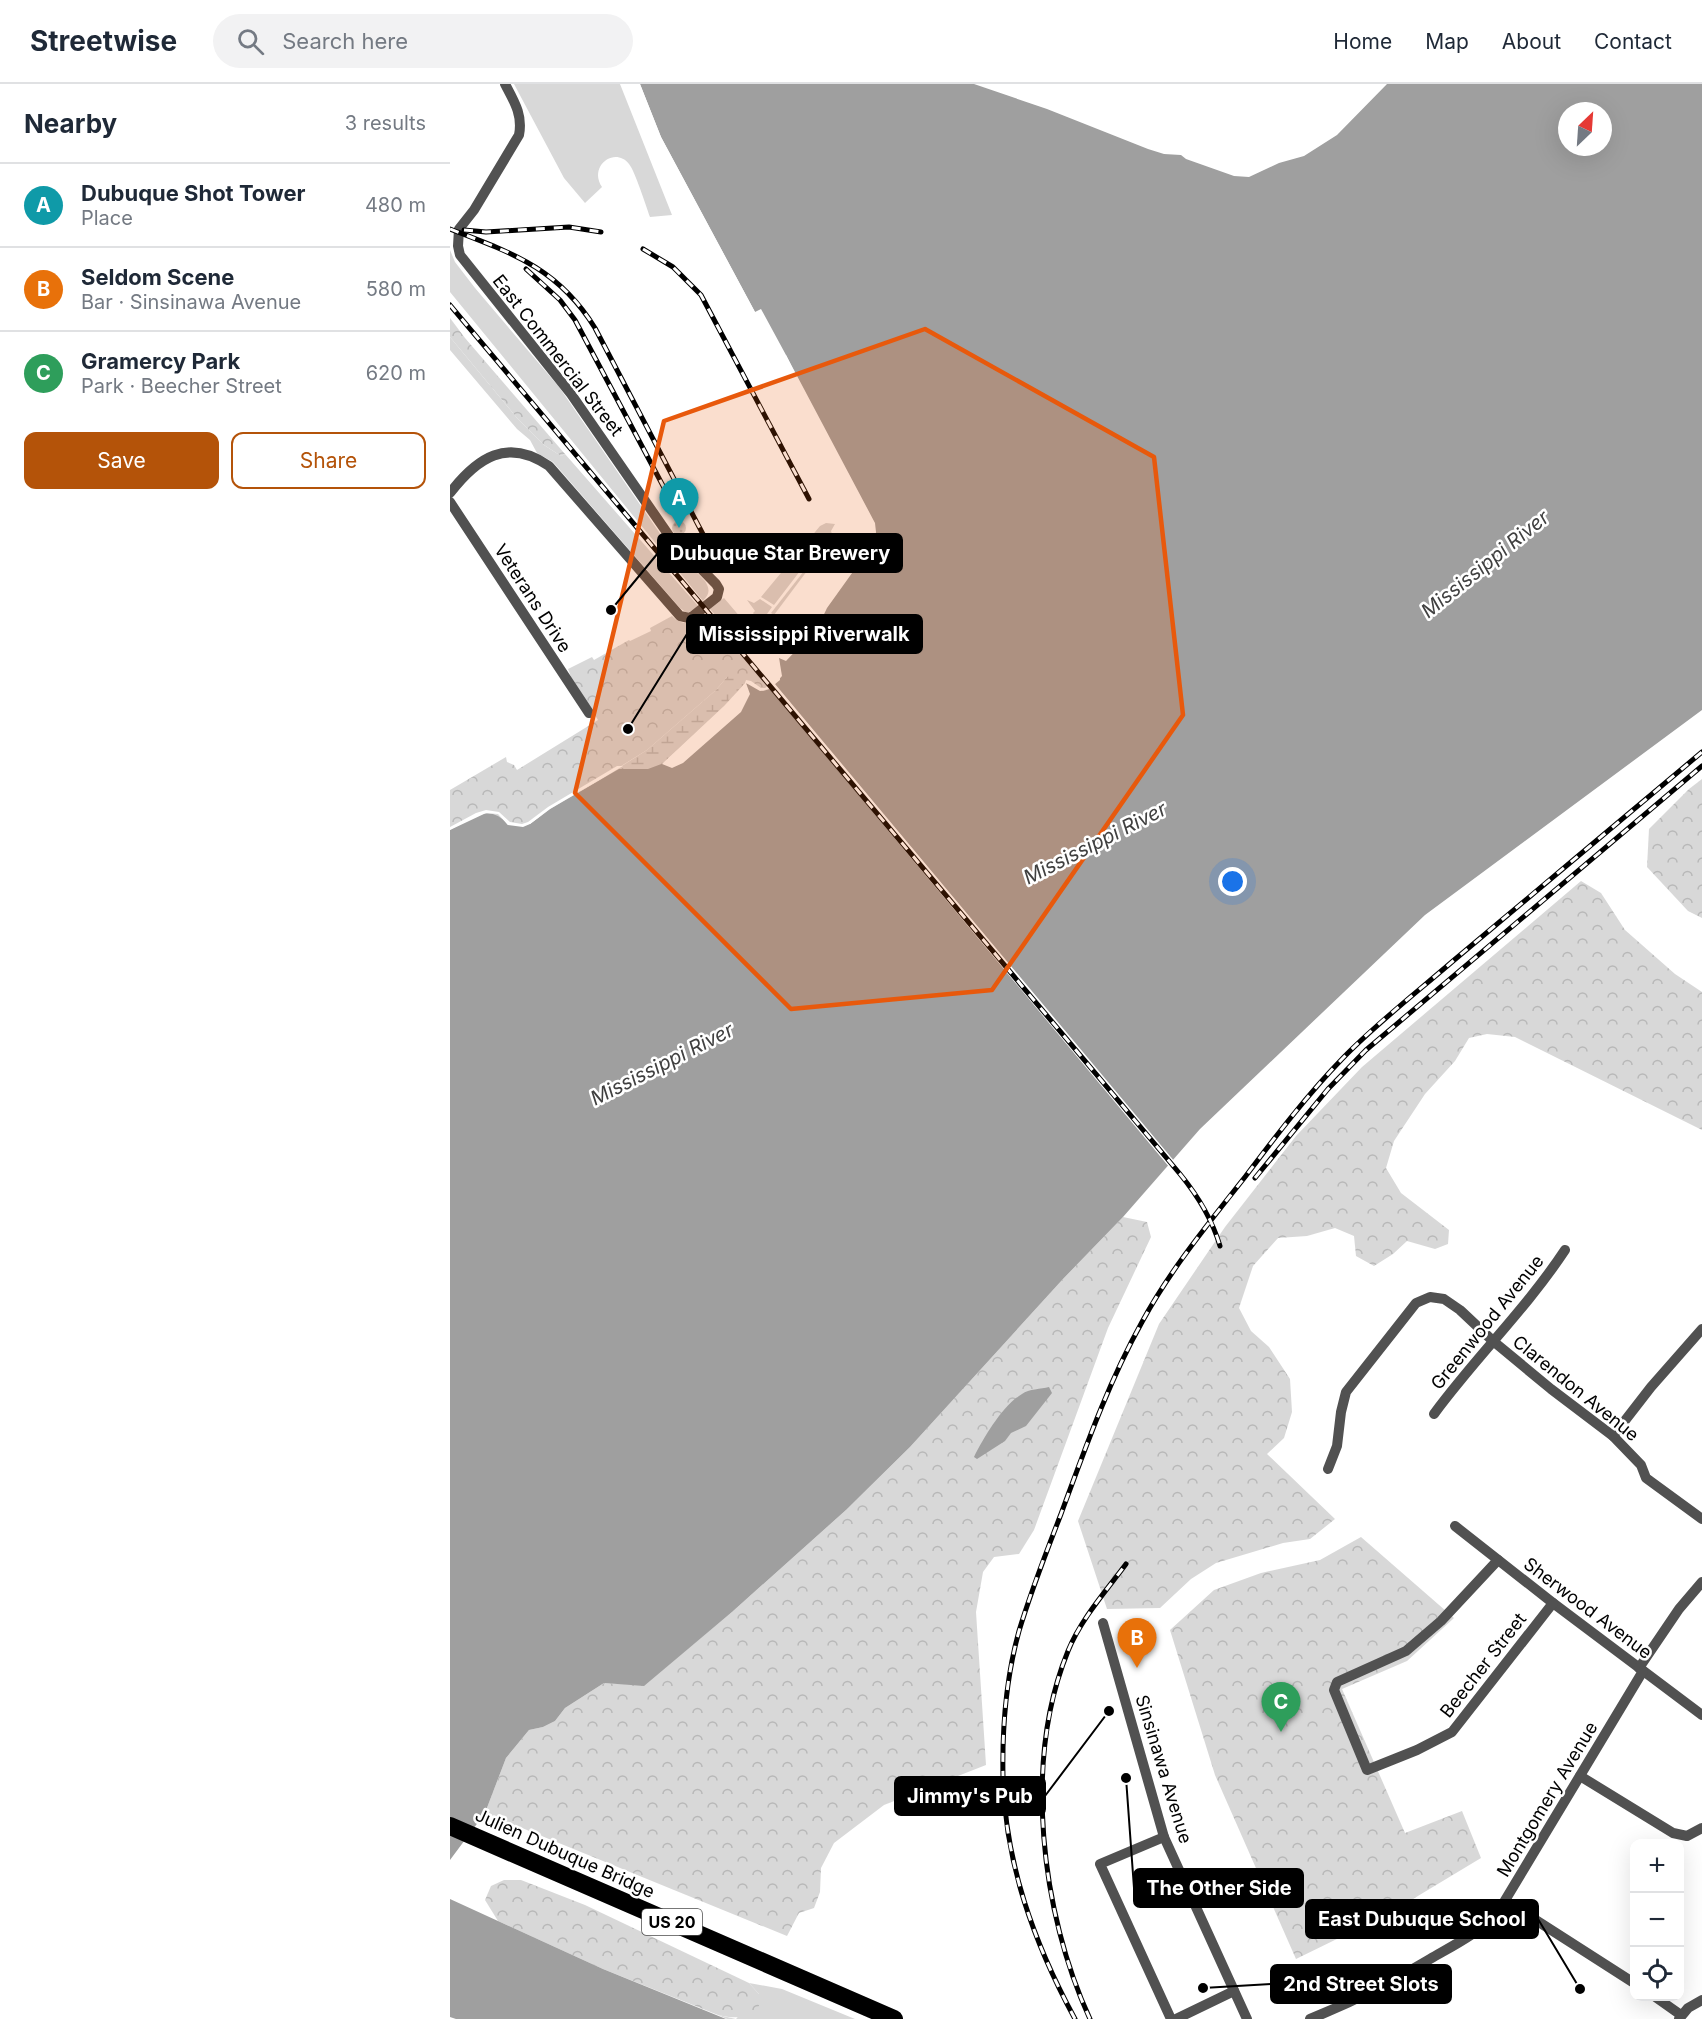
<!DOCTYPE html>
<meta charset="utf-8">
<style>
body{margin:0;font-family:Inter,sans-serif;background:#f2f2f3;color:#1f2937}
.controls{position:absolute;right:18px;bottom:18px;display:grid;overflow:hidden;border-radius:12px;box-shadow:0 6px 24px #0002}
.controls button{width:54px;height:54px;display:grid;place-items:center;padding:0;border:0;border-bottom:2px solid #e0e1e3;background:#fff;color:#1f2937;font:30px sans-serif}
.compass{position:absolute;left:1108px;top:18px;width:54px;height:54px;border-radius:50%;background:#fff;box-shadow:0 6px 24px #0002;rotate:25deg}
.you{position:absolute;left:783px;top:798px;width:21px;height:21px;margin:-15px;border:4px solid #fff;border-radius:50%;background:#1a73e8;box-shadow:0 0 0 9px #1a73e833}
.badge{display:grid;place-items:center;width:39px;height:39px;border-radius:50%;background:#b45309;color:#fff;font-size:20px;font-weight:700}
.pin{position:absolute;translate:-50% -50px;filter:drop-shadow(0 2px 3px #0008)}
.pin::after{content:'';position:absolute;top:32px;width:21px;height:18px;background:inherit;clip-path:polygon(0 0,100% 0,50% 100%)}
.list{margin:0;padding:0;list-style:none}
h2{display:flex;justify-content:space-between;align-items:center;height:78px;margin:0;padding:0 24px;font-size:26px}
h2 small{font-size:20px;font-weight:400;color:#747a83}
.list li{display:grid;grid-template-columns:39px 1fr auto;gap:18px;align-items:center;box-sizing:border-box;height:84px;padding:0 24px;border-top:2px solid #e0e1e3}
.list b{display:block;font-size:22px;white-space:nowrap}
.list p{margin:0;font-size:20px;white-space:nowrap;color:#747a83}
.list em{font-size:20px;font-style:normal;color:#747a83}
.actions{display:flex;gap:12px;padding:18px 24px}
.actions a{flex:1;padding:14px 0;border:2px solid #b45309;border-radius:12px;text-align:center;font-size:21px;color:#b45309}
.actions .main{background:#b45309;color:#fff}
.icon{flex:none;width:33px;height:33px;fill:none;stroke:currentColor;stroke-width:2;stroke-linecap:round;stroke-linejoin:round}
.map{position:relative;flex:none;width:1252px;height:1935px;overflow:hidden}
header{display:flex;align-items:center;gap:36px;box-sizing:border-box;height:84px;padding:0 30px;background:#fff;border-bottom:2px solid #e0e1e3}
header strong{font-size:28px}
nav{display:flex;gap:33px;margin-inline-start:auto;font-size:21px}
.search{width:420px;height:54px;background:#f2f2f3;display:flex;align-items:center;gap:15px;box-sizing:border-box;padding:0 21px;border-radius:33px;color:#747a83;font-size:22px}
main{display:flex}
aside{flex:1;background:#fff}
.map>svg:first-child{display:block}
.grass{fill:#d8d8d8}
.forest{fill:url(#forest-crowns)}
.wetland{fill:url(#wetland-marsh)}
.garden{fill:url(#garden-dots)}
.water{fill:#9f9f9f;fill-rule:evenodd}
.pier{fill:#fff}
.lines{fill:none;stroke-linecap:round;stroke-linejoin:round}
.street{stroke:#515151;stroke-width:10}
.highway{stroke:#000;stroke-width:18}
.rail-casing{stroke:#000;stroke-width:5}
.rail{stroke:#fff;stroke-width:3;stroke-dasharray:9;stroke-linecap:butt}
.marked{fill:#e8590c;fill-opacity:0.2;stroke:#e8590c;stroke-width:4.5;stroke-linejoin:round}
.labels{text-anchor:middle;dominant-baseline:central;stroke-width:5;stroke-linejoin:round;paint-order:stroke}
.shield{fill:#fff;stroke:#4c4c4c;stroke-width:1.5}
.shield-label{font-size:16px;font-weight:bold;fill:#000}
.street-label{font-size:18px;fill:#000;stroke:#fff}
.water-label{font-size:20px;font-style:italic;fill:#404040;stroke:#fff}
.leader{fill:none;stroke:#000;stroke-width:2}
.callout-dot{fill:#000;stroke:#fff;stroke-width:2}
.callout{fill:#000;stroke:#000;stroke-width:2}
.callout-label{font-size:20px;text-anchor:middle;font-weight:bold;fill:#fff}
</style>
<header>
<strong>Streetwise</strong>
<div class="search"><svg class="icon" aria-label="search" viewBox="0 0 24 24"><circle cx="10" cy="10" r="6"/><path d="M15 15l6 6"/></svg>Search here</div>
<nav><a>Home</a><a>Map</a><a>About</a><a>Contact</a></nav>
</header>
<main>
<aside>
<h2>Nearby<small>3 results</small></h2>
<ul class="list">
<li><span class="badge" style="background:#0f9aa8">A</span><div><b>Dubuque Shot Tower</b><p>Place</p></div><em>480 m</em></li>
<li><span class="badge" style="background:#e8710a">B</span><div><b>Seldom Scene</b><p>Bar · Sinsinawa Avenue</p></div><em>580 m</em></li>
<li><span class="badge" style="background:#2e9e5b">C</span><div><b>Gramercy Park</b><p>Park · Beecher Street</p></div><em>620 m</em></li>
</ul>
<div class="actions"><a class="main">Save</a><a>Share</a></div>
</aside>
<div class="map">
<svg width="1252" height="1935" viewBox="0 0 1252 1935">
<defs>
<pattern id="forest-crowns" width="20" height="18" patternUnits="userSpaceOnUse" patternTransform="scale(1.5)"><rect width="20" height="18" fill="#d8d8d8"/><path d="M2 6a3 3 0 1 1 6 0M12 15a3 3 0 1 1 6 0" fill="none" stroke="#b8b8b8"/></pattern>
<pattern id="wetland-marsh" width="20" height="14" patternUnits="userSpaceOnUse" patternTransform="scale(1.5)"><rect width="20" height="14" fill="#d8d8d8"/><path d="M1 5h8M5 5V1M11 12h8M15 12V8" fill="none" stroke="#b8b8b8"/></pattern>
<pattern id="garden-dots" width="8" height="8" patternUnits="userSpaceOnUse" patternTransform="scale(1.5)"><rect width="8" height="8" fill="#d8d8d8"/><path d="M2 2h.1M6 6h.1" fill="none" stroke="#b8b8b8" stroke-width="1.8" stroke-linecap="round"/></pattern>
</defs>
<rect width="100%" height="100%" fill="#fff"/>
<!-- grass -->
<g class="grass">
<path d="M 64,0 L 170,0 L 222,131 L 200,133 C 196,122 185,87 179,80 C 165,62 138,82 152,103 L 135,119 L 114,94 Z"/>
<path d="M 0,166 L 5,178 L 25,204 L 109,303 L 211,451 L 255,497 C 260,506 260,509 253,517 L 0,208 Z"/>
<path d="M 0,253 L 67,334 L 94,361 L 111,372 L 115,370 L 249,523 L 237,529 L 230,524 L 103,378 L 87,369 L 80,356 L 67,345 L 0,266 Z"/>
<path d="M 376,439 L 385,440 L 381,447 L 382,450 L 373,457 L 324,521 L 311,513 L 370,442 Z"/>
<path d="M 381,455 L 324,531 L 321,529 L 376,459 Z"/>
<path d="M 274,514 L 297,541 L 306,533 L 303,529 L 305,527 L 297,516 L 304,519 L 310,515 L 322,523 L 317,530 L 322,533 L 304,555 L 298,569 L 260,525 Z"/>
<path d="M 299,1899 L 332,1905 L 405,1935 L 277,1935 L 268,1931 L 286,1935 L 309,1910 Z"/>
</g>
<!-- forest -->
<g class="forest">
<path d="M 0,234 L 15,254 L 115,370 L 111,372 L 94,361 L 67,334 L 0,253 Z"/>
<path d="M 255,529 L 320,604 L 317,607 L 277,593 L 266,606 L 197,666 L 73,743 L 28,731 L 0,746 L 0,706 L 56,673 L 57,678 L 64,681 L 67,686 L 148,636 L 121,593 L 118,585 L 142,573 L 144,576 L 179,556 L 180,557 L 201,547 L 200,544 L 222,532 C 234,544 244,539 255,529 Z"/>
<path d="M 1252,695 L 1252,834 L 1238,827 L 1197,783 L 1199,745 L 1239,705 Z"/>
<path d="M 1131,797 L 1151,809 L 1175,846 L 1225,890 L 1252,908 L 1252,1046 L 1065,953 L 1037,950 L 1019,954 L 1005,977 L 975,1010 L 944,1057 L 936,1084 L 951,1109 L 999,1146 L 998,1160 L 985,1165 L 957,1157 L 943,1170 L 924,1182 L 906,1172 L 904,1152 L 885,1144 L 857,1152 L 828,1154 L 803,1182 L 789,1224 L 801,1247 L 819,1263 L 840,1295 L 842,1328 L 834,1354 L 817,1370 L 885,1435 L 860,1455 L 833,1459 L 766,1479 L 741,1495 L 710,1524 L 657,1525 L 628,1437 L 709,1240 L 775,1143 L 846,1052 L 912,983 Z"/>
<path d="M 673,1133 L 697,1138 L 701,1153 L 658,1244 L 584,1446 L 569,1470 L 544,1473 L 533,1488 L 526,1528 L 536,1681 L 434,1721 L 384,1759 L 371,1784 L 370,1808 L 364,1824 L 349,1829 L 337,1852 L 35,1729 L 56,1674 L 79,1646 L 93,1643 L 105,1637 L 115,1624 L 154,1599 L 194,1601 L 282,1528 L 396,1426 L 460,1363 L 613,1195 Z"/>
<path d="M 911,1453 L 1004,1534 L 957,1577 L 892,1605 L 955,1749 L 1012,1727 L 1031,1774 L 938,1830 L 846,1875 L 765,1691 L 720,1546 L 764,1506 L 811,1489 L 870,1476 Z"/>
<path d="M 54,1796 L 71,1796 L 135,1821 L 299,1899 L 309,1910 L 309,1922 C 293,1935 287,1935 268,1931 L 153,1885 L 48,1837 L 35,1816 L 41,1802 Z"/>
</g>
<!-- wetland -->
<path class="wetland" d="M 285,590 L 290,590 L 296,596 L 288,611 L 198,693 L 118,716 L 197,666 L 266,606 L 277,593 Z"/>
<!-- garden -->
<circle class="garden" cx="229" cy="444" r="7"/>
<!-- water -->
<g class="water">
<path d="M 190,0 L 536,0 L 691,59 L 798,88 L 883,47 L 931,0 L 1252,0 L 1252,626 L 975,831 L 750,1045 L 673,1133 L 613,1195 L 460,1363 L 396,1426 L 282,1528 L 194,1602 L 154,1599 L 115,1624 L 105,1637 L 93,1643 L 79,1646 L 56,1674 L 35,1729 L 0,1776 L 0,746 C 20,735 40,718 58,741 L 80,740 L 100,725 L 169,685 L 198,685 L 214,679 L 255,644 L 295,599 C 316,604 307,615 330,596 L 329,574 L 354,546 L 352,540 L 356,538 L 359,542 L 418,457 L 420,441 L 336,271 L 311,225 L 305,228 L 211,53 ZM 1117,27 L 1153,27 L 1153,63 L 1117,63 Z"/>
<path d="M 599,1303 L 602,1309 L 576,1342 L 561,1349 L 555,1357 L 527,1375 L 524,1373 C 534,1353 553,1321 572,1310 C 579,1305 591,1305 599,1303 Z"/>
<path d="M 0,1815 L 153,1885 L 276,1935 L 6,1935 L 0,1933 Z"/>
</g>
<!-- pier -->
<g class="pier">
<path d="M 187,0 L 190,0 L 211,53 L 305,228 L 302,229 L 208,55 Z"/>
<path d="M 524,0 L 544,0 L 674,45 L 692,56 L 712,61 L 729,62 L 785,83 L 797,85 L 831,70 L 881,44 L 899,29 L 926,0 L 937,0 L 887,51 L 854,72 L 829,79 L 799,93 L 784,92 L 736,75 L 731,71 L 714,70 L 698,65 L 597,25 Z"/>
<path d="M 336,271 L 425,439 L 426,448 L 425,457 L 377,524 L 366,547 L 363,547 L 356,538 L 352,540 L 356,556 L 336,577 L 329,574 L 332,592 L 325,600 L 725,1078 L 720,1084 L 320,605 L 310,607 L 296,599 L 300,610 L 291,628 L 233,679 L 222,684 L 212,680 L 274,622 L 295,599 L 296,596 L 301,597 L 311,604 L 315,604 L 327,594 L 329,591 L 328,583 L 323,569 L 339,549 L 351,545 L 350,538 L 356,535 L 359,537 L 416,456 L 418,450 L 415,437 L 327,277 Z"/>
<path d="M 167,682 L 173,682 L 100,725 L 80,740 L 73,743 L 58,741 L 48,730 L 36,729 L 0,746 L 0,743 L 26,729 L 36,726 L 49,728 L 60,738 L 72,740 L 78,738 L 98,723 Z"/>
</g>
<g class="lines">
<!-- street -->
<g class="street">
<path d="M 0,409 C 27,374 57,353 99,382 L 230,532 L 239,534 L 243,532 L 267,513 L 269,505 L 266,500 L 220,453 L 121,310 L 10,171 L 8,162 L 9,145 L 24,126 L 69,51 C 73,31 64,17 55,0"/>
<path d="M 0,418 L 139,629"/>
<path d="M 984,1330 C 1026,1273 1076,1225 1115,1166"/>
<path d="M 1163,1352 L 1201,1303 L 1252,1245"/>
<path d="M 878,1385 L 887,1362 L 891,1328 L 896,1308 L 966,1219 L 980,1213 L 994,1215 L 1010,1226 L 1043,1257 L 1101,1305 L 1163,1352 L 1191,1381 L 1196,1394 L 1252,1435"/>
<path d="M 1005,1442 L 1103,1519 L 1252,1631"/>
<path d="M 1048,1476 L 991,1537 L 956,1567 L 887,1598 L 884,1606 L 917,1686 L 967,1666 L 1002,1648 L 1103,1519"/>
<path d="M 653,1539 L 714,1753 L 797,1935"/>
<path d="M 1189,1584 L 1229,1525 L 1252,1498"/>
<path d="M 1130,1692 L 1223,1749 L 1237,1752 L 1252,1744"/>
<path d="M 714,1753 L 650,1780 L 721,1935"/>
<path d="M 1056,1817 L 1184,1899"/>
<path d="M 1204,1912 L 1231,1931"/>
<path d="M 726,1935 L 784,1907"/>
<path d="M 860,1935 C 905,1917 939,1900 980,1875 C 1004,1861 1029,1849 1048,1828 L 1193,1587"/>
<path d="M 1229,1935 L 1238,1924 L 1252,1916"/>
</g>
<!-- highway -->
<path class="highway" d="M 0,1742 L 444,1935"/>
<!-- rail casing -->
<g class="rail-casing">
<g id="rail">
<path d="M 0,145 C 62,169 108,184 145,244 L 256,456"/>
<path d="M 14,146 L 36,148 L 119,143 L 151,148"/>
<path d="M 193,165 L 223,183 L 251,211 L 359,415"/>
<path d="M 76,185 L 110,216 L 125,236 L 220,415"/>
<path d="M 0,221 L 730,1090 C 748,1112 762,1135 770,1162"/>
<path d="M 805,1094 L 878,1005 L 916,966 L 1252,682"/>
<path d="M 625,1935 C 584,1859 555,1779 553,1693 C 552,1644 556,1594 569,1547 C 581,1507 596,1469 611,1430 C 635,1365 658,1299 692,1238 C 720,1186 758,1140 795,1093 C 826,1052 857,1011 893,974 C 927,939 966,909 1003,877 C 1086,807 1169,738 1252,668"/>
<path d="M 640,1935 C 591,1829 573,1677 618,1567 C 631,1535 656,1507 676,1480"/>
</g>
</g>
<!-- rail -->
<use href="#rail" class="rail"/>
</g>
<!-- marked area -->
<path class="marked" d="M 475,245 L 704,373 L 733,631 L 542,906 L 341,925 L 125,709 L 214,337 Z"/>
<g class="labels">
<!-- shield labels -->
<rect class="shield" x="192" y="1825" width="60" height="26" rx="4.5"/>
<g class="shield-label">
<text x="222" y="1838">US 20</text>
</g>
<!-- street labels -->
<g class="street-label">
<text transform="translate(108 271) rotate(52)">East Commercial Street</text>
<text transform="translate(83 514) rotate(57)">Veterans Drive</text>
<text transform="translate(1037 1238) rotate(-51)">Greenwood Avenue</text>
<text transform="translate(1126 1304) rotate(39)">Clarendon Avenue</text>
<text transform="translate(1138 1524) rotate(37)">Sherwood Avenue</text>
<text transform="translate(1033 1581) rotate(-52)">Beecher Street</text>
<text transform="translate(714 1685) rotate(73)">Sinsinawa Avenue</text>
<text transform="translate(1097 1715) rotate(-59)">Montgomery Avenue</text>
<text transform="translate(115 1769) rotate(24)">Julien Dubuque Bridge</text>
</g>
<!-- water labels -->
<g class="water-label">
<text transform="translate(1035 480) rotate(-39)">Mississippi River</text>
<text transform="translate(645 759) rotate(-27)">Mississippi River</text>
<text transform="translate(212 980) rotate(-27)">Mississippi River</text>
</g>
</g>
<!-- callouts -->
<path class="leader" d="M161 526L208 469M178 645L237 550M659 1627L595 1712M676 1694L684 1804M1130 1905L1088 1835M753 1904L821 1900"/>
<g class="callout-dot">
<circle cx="161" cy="526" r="6"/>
<circle cx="178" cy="645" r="6"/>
<circle cx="659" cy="1627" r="6"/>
<circle cx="676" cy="1694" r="6"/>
<circle cx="1130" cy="1905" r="6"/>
<circle cx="753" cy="1904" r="6"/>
</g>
<g class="callout">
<rect x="208" y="450" width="244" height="38" rx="6"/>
<rect x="237" y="531" width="235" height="38" rx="6"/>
<rect x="445" y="1693" width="150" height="38" rx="6"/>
<rect x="684" y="1785" width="169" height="38" rx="6"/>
<rect x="856" y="1816" width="232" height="38" rx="6"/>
<rect x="821" y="1881" width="180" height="38" rx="6"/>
</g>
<g class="callout-label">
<text x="330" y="476">Dubuque Star Brewery</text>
<text x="354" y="557">Mississippi Riverwalk</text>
<text x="520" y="1719">Jimmy's Pub</text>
<text x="769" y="1811">The Other Side</text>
<text x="972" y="1842">East Dubuque School</text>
<text x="911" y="1907">2nd Street Slots</text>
</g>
</svg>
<div class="controls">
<button>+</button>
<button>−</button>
<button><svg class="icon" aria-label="locate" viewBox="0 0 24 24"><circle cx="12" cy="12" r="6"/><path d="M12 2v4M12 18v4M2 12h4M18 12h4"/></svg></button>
</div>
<svg class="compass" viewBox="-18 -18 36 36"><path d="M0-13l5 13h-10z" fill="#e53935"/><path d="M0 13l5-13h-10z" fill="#747a83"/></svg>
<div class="you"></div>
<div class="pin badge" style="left:229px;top:444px;background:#0f9aa8">A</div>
<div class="pin badge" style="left:687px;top:1584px;background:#e8710a">B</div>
<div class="pin badge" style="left:831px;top:1648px;background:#2e9e5b">C</div>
</div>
</main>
